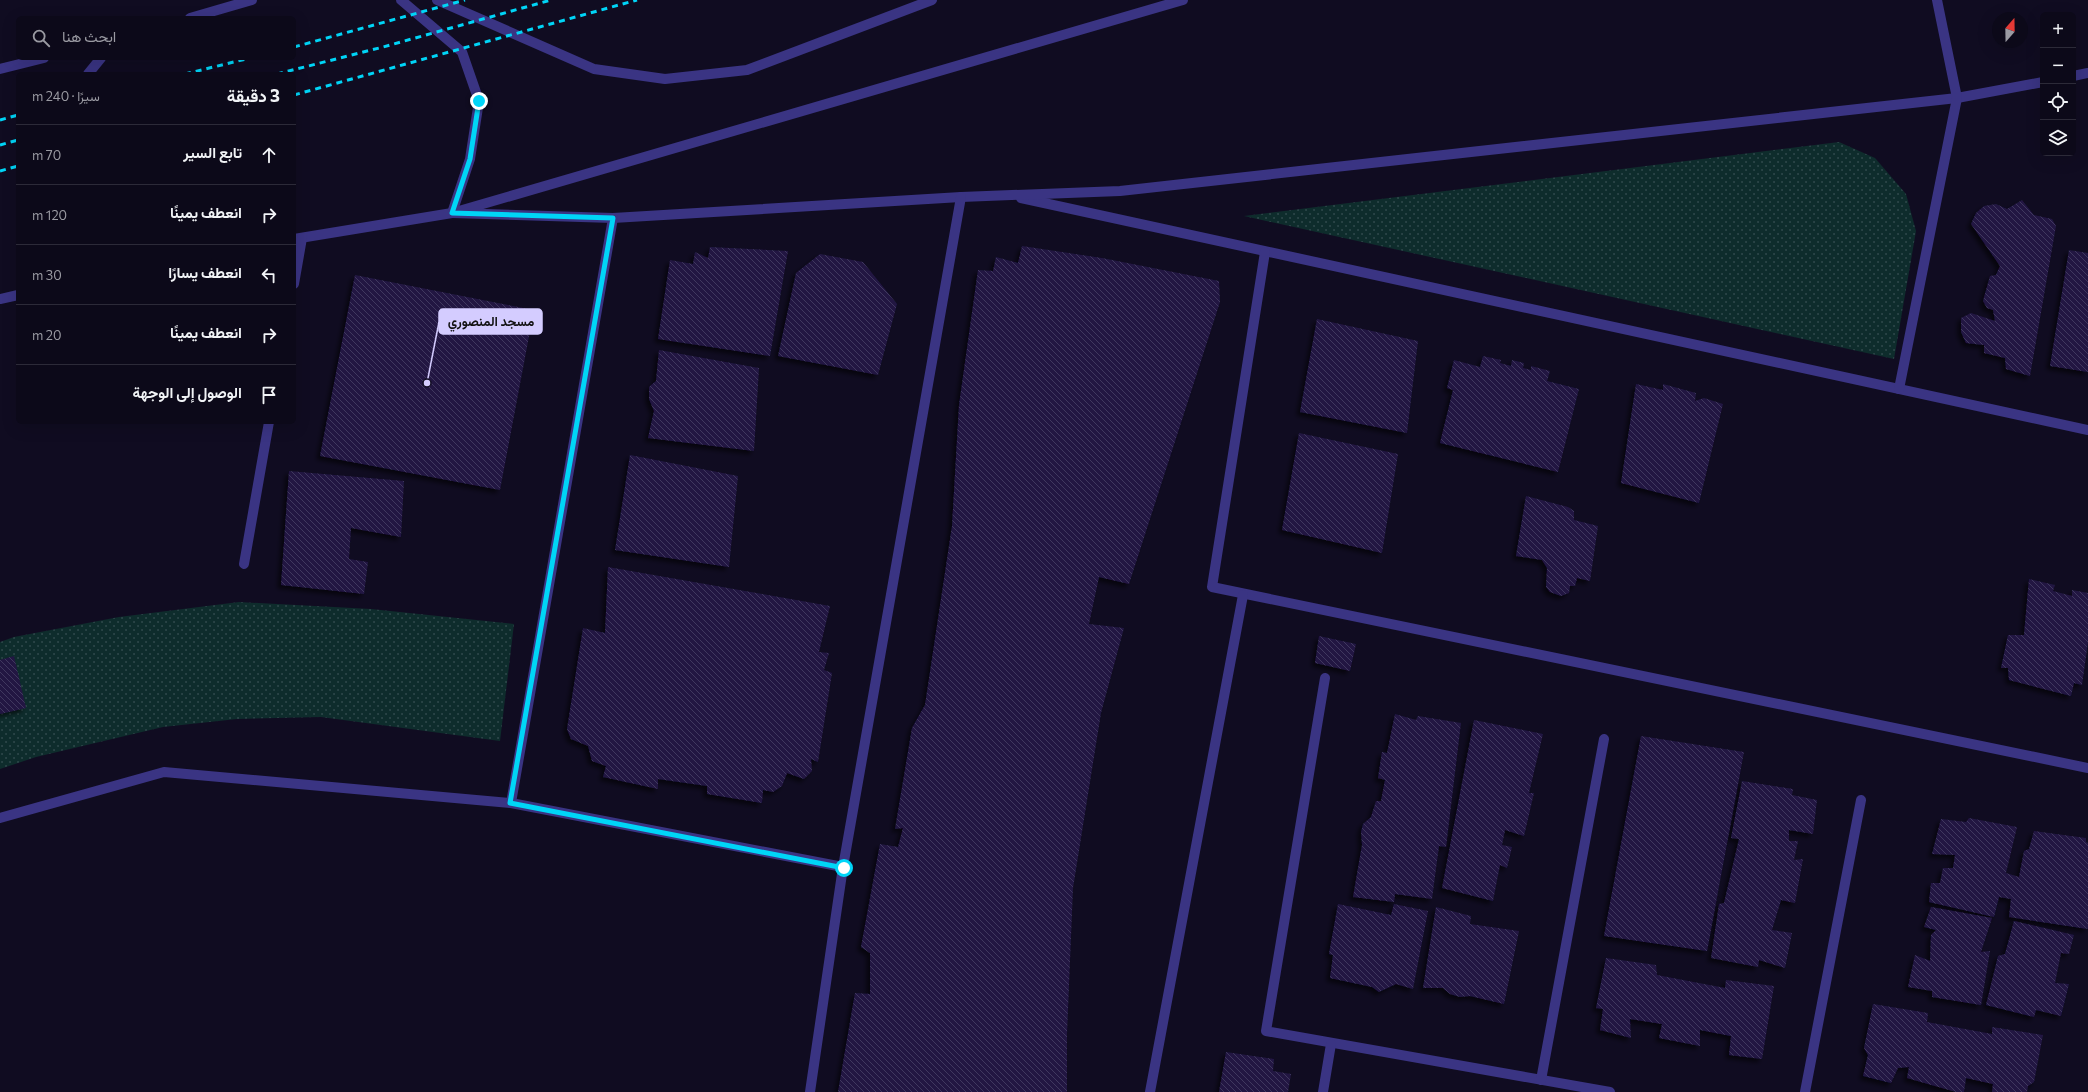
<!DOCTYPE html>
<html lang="ar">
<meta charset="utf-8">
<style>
body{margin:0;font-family:Commissioner,Vazirmatn,sans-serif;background:#151222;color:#f1f3f6;direction:rtl}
.controls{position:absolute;right:12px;top:12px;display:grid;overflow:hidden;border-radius:6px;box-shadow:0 4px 16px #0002}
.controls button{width:36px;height:36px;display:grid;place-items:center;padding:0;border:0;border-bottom:1px solid #2c2a38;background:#0c0919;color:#f1f3f6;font:20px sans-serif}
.compass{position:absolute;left:1992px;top:12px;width:36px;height:36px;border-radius:50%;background:#0c0919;box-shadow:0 4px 16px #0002;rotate:20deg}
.stop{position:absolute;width:12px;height:12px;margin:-9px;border:3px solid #00d5f7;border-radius:50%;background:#fff}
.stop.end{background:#00d5f7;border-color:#fff;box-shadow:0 1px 4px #0008}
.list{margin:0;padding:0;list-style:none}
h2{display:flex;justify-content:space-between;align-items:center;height:52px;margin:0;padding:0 16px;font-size:17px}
h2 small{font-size:13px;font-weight:400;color:#9a9aa2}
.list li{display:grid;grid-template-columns:26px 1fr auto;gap:12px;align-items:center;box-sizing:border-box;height:60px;padding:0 16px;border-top:1px solid #2c2a38}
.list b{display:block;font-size:15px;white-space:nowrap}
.list em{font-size:13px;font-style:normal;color:#9a9aa2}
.icon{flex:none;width:22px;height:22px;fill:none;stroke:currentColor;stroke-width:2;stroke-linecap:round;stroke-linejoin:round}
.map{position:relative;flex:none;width:2088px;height:1092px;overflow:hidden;direction:ltr}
.search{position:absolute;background:#0c0919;box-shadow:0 4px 16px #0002;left:16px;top:16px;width:280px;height:44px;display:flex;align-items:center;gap:10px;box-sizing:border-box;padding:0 14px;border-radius:6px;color:#9a9aa2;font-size:15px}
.panel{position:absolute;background:#0c0919;box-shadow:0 4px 16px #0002;left:16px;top:72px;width:280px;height:352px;border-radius:6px;direction:rtl}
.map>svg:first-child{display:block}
.grass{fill:url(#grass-dots)}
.building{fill:url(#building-back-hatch);filter:url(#shadow)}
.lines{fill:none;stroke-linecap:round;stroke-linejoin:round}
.minor{stroke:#3a3483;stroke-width:10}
.rail{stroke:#00d5f7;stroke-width:3;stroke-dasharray:6 5;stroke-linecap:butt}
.route{stroke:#00d5f7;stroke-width:5}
.leader{fill:none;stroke:#d4ccff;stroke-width:1.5}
.callout-dot{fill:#d4ccff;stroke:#100c21;stroke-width:1.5}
.callout{fill:#d4ccff;stroke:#d4ccff;stroke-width:1.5}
.callout-label{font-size:13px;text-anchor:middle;font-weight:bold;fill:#111}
</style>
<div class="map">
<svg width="2088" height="1092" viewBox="0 0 2088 1092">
<defs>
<pattern id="grass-dots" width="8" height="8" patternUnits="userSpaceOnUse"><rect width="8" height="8" fill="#0e2c2c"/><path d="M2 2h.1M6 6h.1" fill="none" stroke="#30494c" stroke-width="1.8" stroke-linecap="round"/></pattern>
<pattern id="building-back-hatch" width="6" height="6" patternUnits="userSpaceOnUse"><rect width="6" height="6" fill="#211743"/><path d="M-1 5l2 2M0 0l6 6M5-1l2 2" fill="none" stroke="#40385f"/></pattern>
<filter id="shadow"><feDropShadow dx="-3.5" dy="3.5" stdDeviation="2" flood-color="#0009"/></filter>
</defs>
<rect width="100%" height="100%" fill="#100c21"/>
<!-- grass -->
<g class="grass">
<path d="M 1839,142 L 1875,158 L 1906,194 L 1916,231 L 1894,359 L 1244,216 Z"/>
<path d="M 239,602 L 371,609 L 514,624 L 500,741 L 321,717 L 237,719 L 163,727 L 36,757 L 0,769 L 0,642 L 14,637 L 119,617 Z"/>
</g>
<!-- building -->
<g class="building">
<path d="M 2022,200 L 2034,215 L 2052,219 L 2056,226 L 2030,376 L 2006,369 L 2005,358 L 1984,353 L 1984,345 L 1966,343 L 1961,332 L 1961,318 L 1971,313 L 1995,321 L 1993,310 L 1987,308 L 1983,301 L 1990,276 L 1996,275 L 2000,266 L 1971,224 L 1976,213 L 1984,206 L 1996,204 L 2007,209 Z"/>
<path d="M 1022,246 L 1102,258 L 1219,281 L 1220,302 L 1129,584 L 1099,577 L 1089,624 L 1124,628 L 1101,713 L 1073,888 L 1067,1034 L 1067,1092 L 838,1092 L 855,993 L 870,994 L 870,953 L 861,947 L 880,844 L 898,847 L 903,828 L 895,829 L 912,728 L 925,705 L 952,526 L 959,405 L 978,270 L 993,271 L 996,257 L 1018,263 Z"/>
<path d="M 710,247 L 788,251 L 770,356 L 658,339 L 670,260 L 693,264 L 695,252 L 708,258 Z"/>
<path d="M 2069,250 L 2088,253 L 2088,372 L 2050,366 Z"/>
<path d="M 820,254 L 863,262 L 897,304 L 878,375 L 778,356 L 796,273 Z"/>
<path d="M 355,275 L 534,310 L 500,490 L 320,456 Z"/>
<path d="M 1317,319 L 1418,341 L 1407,433 L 1300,412 Z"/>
<path d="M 659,350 L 759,368 L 754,451 L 648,438 L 654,411 L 649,399 L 649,387 L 656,381 Z"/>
<path d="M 1483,356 L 1501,360 L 1500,363 L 1511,366 L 1512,360 L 1524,363 L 1523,368 L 1531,370 L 1531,366 L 1550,371 L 1547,381 L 1579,389 L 1558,472 L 1440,443 L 1453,390 L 1447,388 L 1454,360 L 1480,367 Z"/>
<path d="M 1636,384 L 1663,390 L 1663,384 L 1696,393 L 1695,401 L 1704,398 L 1723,404 L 1699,503 L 1621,483 Z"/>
<path d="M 1299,433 L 1398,454 L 1382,553 L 1282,530 Z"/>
<path d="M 630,455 L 738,476 L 729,567 L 615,550 Z"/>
<path d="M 289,471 L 404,481 L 401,537 L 351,528 L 349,559 L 368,562 L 364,594 L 281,585 Z"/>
<path d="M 1526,496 L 1568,507 L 1574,511 L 1574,520 L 1598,526 L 1590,581 L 1577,578 L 1575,586 L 1570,586 L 1569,593 L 1561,596 L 1550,592 L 1546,587 L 1547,568 L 1542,560 L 1516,556 Z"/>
<path d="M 608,567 L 830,606 L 819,652 L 829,653 L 824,670 L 832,673 L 818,762 L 811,759 L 812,771 L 804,779 L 787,773 L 782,786 L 773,792 L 763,790 L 762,803 L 707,794 L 707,786 L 658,779 L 658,789 L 603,777 L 606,766 L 592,761 L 588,746 L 571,739 L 567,729 L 583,628 L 605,633 Z"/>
<path d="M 2029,579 L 2055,585 L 2053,591 L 2072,596 L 2072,590 L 2088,593 L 2088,642 L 2082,685 L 2074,683 L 2071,696 L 2009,680 L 2008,668 L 2001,668 L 2008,635 L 2024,635 Z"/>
<path d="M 1319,636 L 1356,644 L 1350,671 L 1315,663 Z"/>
<path d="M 14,656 L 26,708 L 0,714 L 0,660 Z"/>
<path d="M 1395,714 L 1416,720 L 1418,716 L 1461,723 L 1446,847 L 1439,846 L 1432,899 L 1395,894 L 1394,902 L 1353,897 L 1362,845 L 1361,832 L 1363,824 L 1371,817 L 1376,801 L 1381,801 L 1385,780 L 1378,778 L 1382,752 L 1387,753 Z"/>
<path d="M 1474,720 L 1543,734 L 1529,793 L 1534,793 L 1524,836 L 1505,830 L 1502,845 L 1512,847 L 1507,868 L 1500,865 L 1493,901 L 1442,888 Z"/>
<path d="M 1641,736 L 1744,752 L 1707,951 L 1604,936 Z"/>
<path d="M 1742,781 L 1793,789 L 1792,795 L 1817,800 L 1813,834 L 1789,830 L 1789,841 L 1798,841 L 1794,860 L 1803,859 L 1795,903 L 1781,900 L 1772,930 L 1792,933 L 1785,968 L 1759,960 L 1758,967 L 1711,958 L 1719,904 L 1724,903 L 1739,839 L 1731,838 Z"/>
<path d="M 1969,818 L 2017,827 L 2006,873 L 2019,877 L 2024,851 L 2029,849 L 2034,831 L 2086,838 L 2086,842 L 2088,843 L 2088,929 L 2009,917 L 2011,899 L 1999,897 L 1994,917 L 1929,902 L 1931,883 L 1940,883 L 1943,868 L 1953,868 L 1955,855 L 1932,854 L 1941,819 L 1966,822 Z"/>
<path d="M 1338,904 L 1391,915 L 1394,904 L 1428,911 L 1413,989 L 1396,984 L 1379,992 L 1372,987 L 1330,978 L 1333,955 L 1329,954 Z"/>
<path d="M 1436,907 L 1471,916 L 1470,924 L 1519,931 L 1504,1004 L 1470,996 L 1460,997 L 1450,994 L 1443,988 L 1423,988 Z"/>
<path d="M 1931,907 L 1992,918 L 1981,952 L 1990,951 L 1981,1005 L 1932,997 L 1932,991 L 1908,987 L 1915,955 L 1930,961 L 1931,935 L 1936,930 L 1924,927 Z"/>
<path d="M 2014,921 L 2074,935 L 2069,954 L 2061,953 L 2055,983 L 2069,984 L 2061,1016 L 2036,1010 L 2034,1017 L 1986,1005 L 1998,956 L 2005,954 Z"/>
<path d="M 1606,958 L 1656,965 L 1657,975 L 1725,988 L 1726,980 L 1774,986 L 1762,1059 L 1729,1055 L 1731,1036 L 1700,1030 L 1700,1046 L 1659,1038 L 1662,1024 L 1630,1019 L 1631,1038 L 1600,1030 L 1603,1009 L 1596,1008 Z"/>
<path d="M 1873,1004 L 1928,1013 L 1927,1022 L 1992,1034 L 1992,1027 L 2043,1035 L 2034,1082 L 2028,1086 L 2027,1092 L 1992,1092 L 1993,1084 L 1966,1078 L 1964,1092 L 1956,1092 L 1907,1078 L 1909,1067 L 1898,1068 L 1891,1083 L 1863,1076 L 1868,1055 L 1864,1048 Z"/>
<path d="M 1226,1052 L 1274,1059 L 1273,1071 L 1291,1074 L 1288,1092 L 1219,1092 Z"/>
</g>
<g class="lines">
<!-- minor -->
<g class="minor">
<path d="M 401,0 L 462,52 L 479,101 L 470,159 L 452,213"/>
<path d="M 437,0 L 594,69 L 665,79 L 747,70 L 932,0"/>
<path d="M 190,18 L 252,0"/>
<path d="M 0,69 L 44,58"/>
<path d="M 88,74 L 101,58"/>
<path d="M 2073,76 L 2088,73"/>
<path d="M 1021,198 L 2088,430"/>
<path d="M 452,213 L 613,218 L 961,197 L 1120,191 L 1957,98 L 2043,82"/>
<path d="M 294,239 L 452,213 L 1183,0"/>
<path d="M 1265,252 L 1212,587 L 2088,768"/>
<path d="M 294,284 L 302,238"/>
<path d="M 0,299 L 18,295"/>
<path d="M 1899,389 L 1957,98 L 1937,0"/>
<path d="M 244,564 L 269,422"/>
<path d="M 1325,678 L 1266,1031 L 1610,1092"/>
<path d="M 511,803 L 613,218"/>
<path d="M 0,818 L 164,772 L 511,803 L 843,867"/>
<path d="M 1541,1080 L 1604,739"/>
<path d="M 810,1092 L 843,867 L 961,197"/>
<path d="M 1150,1092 L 1243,595"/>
<path d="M 1323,1092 L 1331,1044"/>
<path d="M 1805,1092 L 1861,800"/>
</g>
<!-- rail -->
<g class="rail">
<path d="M 294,47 L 465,0"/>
<path d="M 185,74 L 250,58"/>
<path d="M 277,74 L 383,47 L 551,0"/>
<path d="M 294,95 L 637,0"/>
<path d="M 0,120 L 18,115"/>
<path d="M 0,145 L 18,140"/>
<path d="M 0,171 L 18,166"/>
</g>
</g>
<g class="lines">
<!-- route -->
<path class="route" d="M 479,101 L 470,159 L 452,213 L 613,218 L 510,803 L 844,868"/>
</g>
<!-- callouts -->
<path class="leader" d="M427 383L439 322"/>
<circle class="callout-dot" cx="427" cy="383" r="4"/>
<rect class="callout" x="439" y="309" width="103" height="25" rx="4"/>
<g class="callout-label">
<text x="491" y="326">مسجد المنصوري</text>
</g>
</svg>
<div class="controls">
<button>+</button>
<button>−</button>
<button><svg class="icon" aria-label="locate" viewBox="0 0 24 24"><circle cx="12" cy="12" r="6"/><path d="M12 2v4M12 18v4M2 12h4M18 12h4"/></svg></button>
<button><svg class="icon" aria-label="layers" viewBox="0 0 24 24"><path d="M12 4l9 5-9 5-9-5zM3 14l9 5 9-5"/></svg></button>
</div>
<svg class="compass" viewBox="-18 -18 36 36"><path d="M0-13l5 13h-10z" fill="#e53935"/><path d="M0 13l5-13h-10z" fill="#9a9aa2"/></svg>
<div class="stop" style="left:844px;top:868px"></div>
<div class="stop end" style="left:479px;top:101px"></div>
<div class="search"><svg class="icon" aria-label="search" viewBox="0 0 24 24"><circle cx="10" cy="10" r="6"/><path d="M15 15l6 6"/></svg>ابحث هنا</div>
<section class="panel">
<h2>3 دقيقة<small>سيرًا · 240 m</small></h2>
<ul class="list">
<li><svg class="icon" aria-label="ahead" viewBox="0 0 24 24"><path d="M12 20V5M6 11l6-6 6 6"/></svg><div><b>تابع السير</b></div><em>70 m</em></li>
<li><svg class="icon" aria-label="right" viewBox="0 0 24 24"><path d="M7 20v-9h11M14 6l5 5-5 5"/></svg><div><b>انعطف يمينًا</b></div><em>120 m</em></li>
<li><svg class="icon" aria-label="left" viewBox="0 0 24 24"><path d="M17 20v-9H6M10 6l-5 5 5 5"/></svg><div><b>انعطف يسارًا</b></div><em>30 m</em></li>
<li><svg class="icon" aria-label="right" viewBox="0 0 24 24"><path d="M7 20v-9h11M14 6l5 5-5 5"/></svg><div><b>انعطف يمينًا</b></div><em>20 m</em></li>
<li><svg class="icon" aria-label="arrive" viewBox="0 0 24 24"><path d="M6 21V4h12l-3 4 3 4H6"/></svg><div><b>الوصول إلى الوجهة</b></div></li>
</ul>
</section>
</div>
